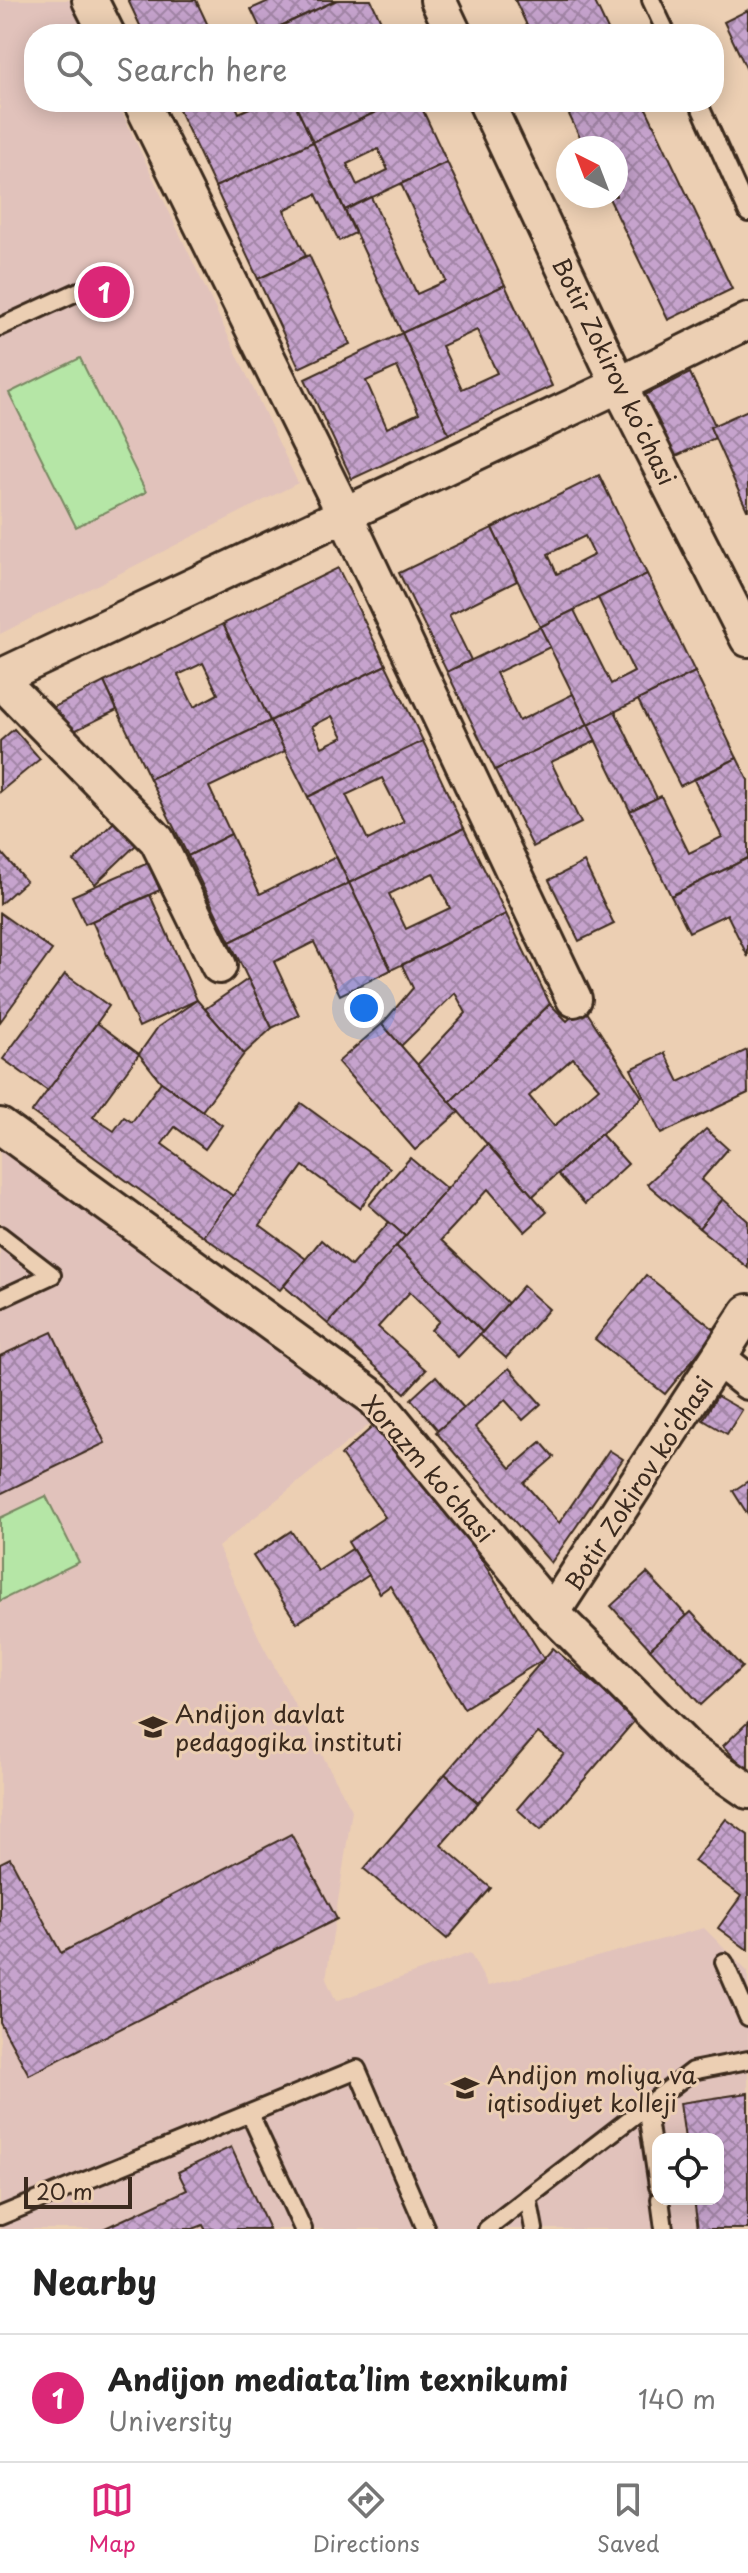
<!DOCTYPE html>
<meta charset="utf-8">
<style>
body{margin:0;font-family:"Playpen Sans",sans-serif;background:#f2f2f2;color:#222}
.controls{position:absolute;right:24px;bottom:24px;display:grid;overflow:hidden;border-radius:16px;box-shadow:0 4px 20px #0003}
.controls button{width:72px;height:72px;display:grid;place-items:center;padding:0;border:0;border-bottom:2px solid #e0e0e0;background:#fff;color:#222;font:40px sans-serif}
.compass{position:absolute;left:556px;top:136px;width:72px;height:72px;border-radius:50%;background:#fff;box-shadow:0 4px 20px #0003;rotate:318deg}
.scale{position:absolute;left:24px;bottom:20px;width:108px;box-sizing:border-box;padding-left:8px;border:4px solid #3b2a1e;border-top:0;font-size:22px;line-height:28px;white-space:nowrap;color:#3b2a1e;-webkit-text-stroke:6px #eccfb3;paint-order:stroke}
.you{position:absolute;left:364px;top:1008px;width:28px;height:28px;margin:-20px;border:6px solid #fff;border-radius:50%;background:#1a73e8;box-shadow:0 0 0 12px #1a73e833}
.badge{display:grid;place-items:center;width:52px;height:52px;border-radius:50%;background:#db2777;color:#fff;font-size:26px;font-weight:700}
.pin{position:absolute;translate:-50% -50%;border:4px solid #fff;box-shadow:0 2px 8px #0006}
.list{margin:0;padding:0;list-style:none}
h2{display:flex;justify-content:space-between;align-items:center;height:104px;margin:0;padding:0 32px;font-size:34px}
h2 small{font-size:26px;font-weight:400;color:#767676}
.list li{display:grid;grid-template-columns:52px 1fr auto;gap:24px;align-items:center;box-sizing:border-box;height:128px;padding:0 32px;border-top:2px solid #e0e0e0}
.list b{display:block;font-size:30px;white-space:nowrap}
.list p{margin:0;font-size:26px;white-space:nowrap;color:#767676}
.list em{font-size:26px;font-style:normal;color:#767676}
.icon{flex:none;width:44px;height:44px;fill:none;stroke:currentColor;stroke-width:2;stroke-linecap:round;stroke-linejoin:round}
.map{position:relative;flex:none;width:748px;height:2229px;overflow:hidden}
.search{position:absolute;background:#fff;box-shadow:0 4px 20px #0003;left:24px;right:24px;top:24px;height:88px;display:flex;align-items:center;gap:20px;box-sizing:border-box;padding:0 28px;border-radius:32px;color:#767676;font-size:30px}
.sheet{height:232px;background:#fff}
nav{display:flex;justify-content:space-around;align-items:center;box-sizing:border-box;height:112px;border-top:2px solid #e0e0e0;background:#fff;font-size:22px;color:#767676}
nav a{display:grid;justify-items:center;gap:4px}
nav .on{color:#db2777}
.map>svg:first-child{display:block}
.built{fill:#e1c2bb;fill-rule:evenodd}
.grass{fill:#b5e6a6;stroke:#788862;stroke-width:2}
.building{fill:url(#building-cross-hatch);stroke:#3b2a1e;stroke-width:2;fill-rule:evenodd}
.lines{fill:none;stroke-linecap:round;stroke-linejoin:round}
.lane-casing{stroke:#3b2a1e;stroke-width:22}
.street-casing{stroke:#3b2a1e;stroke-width:40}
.lane{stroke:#eccfb3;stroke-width:16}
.street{stroke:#eccfb3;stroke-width:34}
.labels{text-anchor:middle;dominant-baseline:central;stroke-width:6;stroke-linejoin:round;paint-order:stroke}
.street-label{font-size:24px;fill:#3b2a1e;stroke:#eccfb3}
.poi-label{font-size:24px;fill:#3b2a1e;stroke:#eccfb3;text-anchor:start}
</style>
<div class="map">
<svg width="748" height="2229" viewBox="0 0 748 2229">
<defs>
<pattern id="building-cross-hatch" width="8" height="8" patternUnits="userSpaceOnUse" patternTransform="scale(2)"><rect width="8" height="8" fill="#c6a3cd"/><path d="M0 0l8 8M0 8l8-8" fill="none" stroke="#a285a6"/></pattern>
</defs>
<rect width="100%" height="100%" fill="#eccfb3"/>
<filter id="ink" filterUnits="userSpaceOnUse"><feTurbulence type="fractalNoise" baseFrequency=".0125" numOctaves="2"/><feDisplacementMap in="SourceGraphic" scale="16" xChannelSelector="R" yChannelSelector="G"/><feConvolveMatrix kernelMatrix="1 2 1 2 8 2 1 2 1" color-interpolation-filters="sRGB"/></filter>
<g filter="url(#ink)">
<!-- built -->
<g class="built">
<path d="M 0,0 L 69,0 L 85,34 L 34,34 L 34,102 L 117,102 L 298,483 L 0,634 Z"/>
<path d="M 0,1149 L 375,1420 L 218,1547 L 262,1644 L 352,1810 L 326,1979 L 336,2001 L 470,1953 L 488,1986 L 704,1928 L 748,1972 L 748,2229 L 0,2229 ZM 658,2139 L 718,2139 L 718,2199 L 658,2199 Z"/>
</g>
<!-- grass -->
<g class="grass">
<path d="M 80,358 L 146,492 L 76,527 L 9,393 Z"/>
<path d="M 46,1496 L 79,1562 L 0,1601 L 0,1518 Z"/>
</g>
<!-- building -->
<g class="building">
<path d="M 128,0 L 196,0 L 212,34 L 144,34 Z"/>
<path d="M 271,0 L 337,0 L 263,34 L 251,9 Z"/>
<path d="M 337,0 L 371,0 L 387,34 L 334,34 L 332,29 L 322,34 L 264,34 Z"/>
<path d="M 515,0 L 594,0 L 610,34 L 531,34 Z"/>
<path d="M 748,10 L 748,72 L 724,22 Z"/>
<path d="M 175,102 L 234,102 L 239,113 L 263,102 L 294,102 L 313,142 L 215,187 Z"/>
<path d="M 294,102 L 397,102 L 313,142 Z"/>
<path d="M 397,102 L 419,102 L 447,162 L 345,210 L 313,142 ZM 378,149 L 388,170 L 357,185 L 347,164 Z"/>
<path d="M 563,102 L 643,102 L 732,289 L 668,320 L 608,196 L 616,196 L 616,148 L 585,148 Z"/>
<path d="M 313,142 L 355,233 L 339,241 L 316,194 L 284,210 L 306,256 L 258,279 L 215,187 Z"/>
<path d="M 447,162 L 505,285 L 402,333 L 345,210 L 371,197 L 417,294 L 446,281 L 401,184 Z"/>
<path d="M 309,255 L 350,344 L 299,368 L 258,279 Z"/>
<path d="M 505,285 L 552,386 L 449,434 L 402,333 ZM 477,330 L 497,373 L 462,389 L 442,346 Z"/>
<path d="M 402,333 L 449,434 L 352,479 L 305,379 ZM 397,367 L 419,413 L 387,428 L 366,381 Z"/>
<path d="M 690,373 L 715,425 L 710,427 L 715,438 L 672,458 L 643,396 Z"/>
<path d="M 748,410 L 748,510 L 747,510 L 710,427 Z"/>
<path d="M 599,475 L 647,574 L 540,627 L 492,528 ZM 585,536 L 594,555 L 557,574 L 548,554 Z"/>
<path d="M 492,528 L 517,581 L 449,615 L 471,660 L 447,672 L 399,573 Z"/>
<path d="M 338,568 L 386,665 L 270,721 L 223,624 Z"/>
<path d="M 647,574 L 695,672 L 588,725 L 540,627 L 574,610 L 611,684 L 634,672 L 598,598 Z"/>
<path d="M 223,624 L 270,721 L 150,779 L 104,682 ZM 203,663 L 218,694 L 194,707 L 178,675 Z"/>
<path d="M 540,627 L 550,647 L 496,673 L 519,721 L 573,694 L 588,725 L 495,770 L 447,672 Z"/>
<path d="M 386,665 L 423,741 L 308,797 L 270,721 ZM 332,716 L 343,737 L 322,747 L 312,726 Z"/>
<path d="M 695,672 L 737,758 L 680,786 L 638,700 Z"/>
<path d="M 104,682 L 117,710 L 68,734 L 44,712 Z"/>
<path d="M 615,711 L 657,798 L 630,811 L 588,725 Z"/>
<path d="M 270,721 L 285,751 L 209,787 L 231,834 L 188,856 L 150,779 Z"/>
<path d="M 588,725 L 596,741 L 551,762 L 581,823 L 533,847 L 495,770 Z"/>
<path d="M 14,729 L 40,759 L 0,792 L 0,741 Z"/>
<path d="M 423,741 L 464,828 L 349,883 L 308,797 ZM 382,778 L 404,822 L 368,840 L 346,795 Z"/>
<path d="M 737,758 L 748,780 L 748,858 L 671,896 L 630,811 L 661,796 L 689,853 L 722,837 L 694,780 Z"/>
<path d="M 114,822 L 136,845 L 95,884 L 74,861 Z"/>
<path d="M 464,828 L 506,914 L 391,970 L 349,883 ZM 433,873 L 450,908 L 406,929 L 389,894 Z"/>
<path d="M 231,834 L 260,894 L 336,857 L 349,883 L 230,942 L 188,856 Z"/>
<path d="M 0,851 L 26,881 L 0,904 Z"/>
<path d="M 748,858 L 748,957 L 727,914 L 689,932 L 671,896 Z"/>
<path d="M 584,862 L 614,924 L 579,941 L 549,880 Z"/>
<path d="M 148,863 L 160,890 L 85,924 L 72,896 Z"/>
<path d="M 349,883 L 391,970 L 340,995 L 314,942 L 274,962 L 299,1015 L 272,1028 L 230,942 Z"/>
<path d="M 150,895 L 197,1000 L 139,1027 L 92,921 Z"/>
<path d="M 0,913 L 52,950 L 0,1022 Z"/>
<path d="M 506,914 L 550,1004 L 450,1102 L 417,1065 L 466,1013 L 455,993 L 401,1046 L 382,1024 L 413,988 L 402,965 Z"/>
<path d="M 65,974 L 109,1006 L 48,1091 L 3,1059 Z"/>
<path d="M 248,979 L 272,1028 L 244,1054 L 205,1009 Z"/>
<path d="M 197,1000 L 244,1054 L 202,1111 L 161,1082 L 139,1054 L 158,1027 Z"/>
<path d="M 550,1004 L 567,1021 L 583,1006 L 642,1097 L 533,1196 L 450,1102 ZM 573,1058 L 599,1088 L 554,1126 L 529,1096 Z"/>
<path d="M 97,1023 L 139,1054 L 93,1117 L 114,1131 L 124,1117 L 132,1122 L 161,1082 L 222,1125 L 205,1149 L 175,1127 L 162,1144 L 233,1196 L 203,1236 L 32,1112 Z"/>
<path d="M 382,1024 L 459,1112 L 415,1150 L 338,1062 Z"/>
<path d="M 747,1050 L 748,1093 L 661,1134 L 631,1069 L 665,1053 L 679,1082 Z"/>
<path d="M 301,1103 L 390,1168 L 360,1208 L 303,1166 L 260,1225 L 306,1259 L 280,1290 L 203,1236 Z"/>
<path d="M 706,1129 L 728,1149 L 701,1180 L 723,1199 L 699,1228 L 647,1184 Z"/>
<path d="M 601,1134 L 628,1164 L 585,1204 L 558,1174 Z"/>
<path d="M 487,1144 L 547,1212 L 525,1232 L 488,1189 L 441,1240 L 508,1303 L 482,1332 L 396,1246 Z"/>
<path d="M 410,1158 L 447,1189 L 405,1236 L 369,1205 Z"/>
<path d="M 723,1199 L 748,1221 L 748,1268 L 699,1228 Z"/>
<path d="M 389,1222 L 405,1236 L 328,1324 L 284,1286 L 321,1240 L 351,1266 Z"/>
<path d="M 396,1246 L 482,1332 L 458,1357 L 431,1330 L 439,1321 L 410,1292 L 378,1327 L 426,1370 L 405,1393 L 328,1324 Z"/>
<path d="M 646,1275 L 716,1331 L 665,1394 L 595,1339 Z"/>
<path d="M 523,1286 L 549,1309 L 506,1358 L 480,1335 Z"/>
<path d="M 52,1332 L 105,1443 L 0,1494 L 0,1356 Z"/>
<path d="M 509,1368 L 541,1404 L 523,1420 L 505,1400 L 475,1427 L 511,1468 L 541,1442 L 554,1457 L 524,1483 L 559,1523 L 609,1450 L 623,1459 L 551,1563 L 436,1432 Z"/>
<path d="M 436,1376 L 464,1408 L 438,1430 L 411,1399 Z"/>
<path d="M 717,1396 L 742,1410 L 727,1434 L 703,1420 Z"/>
<path d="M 378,1422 L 449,1508 L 544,1659 L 464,1708 L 390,1586 L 380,1593 L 348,1542 L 385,1517 L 341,1455 Z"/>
<path d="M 748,1481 L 748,1515 L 733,1491 Z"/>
<path d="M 291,1531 L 318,1571 L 352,1549 L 369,1575 L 297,1623 L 253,1556 Z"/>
<path d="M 647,1573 L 687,1616 L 650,1649 L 611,1606 Z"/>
<path d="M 691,1612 L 742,1667 L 701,1705 L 650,1649 Z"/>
<path d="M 553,1648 L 636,1719 L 541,1830 L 517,1809 L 564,1754 L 538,1733 L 478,1803 L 445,1774 Z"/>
<path d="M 748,1722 L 748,1771 L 723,1746 Z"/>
<path d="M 445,1774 L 478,1803 L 441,1845 L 491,1888 L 447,1939 L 364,1869 Z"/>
<path d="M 726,1819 L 748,1835 L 748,1950 L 718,1928 L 741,1896 L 694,1861 Z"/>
<path d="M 291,1834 L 337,1919 L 29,2075 L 0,2022 L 0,1863 L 10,1858 L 61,1953 Z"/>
<path d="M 748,2093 L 748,2229 L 698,2229 L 694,2199 L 718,2199 L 718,2139 L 685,2139 L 680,2103 Z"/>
<path d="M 231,2147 L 269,2229 L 205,2229 L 203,2225 L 193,2229 L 103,2229 L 187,2190 L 178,2172 Z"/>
</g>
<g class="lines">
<!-- lane casing -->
<g class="lane-casing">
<g id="lane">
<path d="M 651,0 L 667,34"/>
<path d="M 698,102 L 748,213"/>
<path d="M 0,327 L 79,291"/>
<path d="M 0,1235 L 52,1275 L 0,1299"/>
<path d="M 724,1962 L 748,2017"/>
<path d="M 646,2106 L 658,2186"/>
<path d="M 250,2114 L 303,2229"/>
<path d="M 528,2197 L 534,2229"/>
<path d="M 660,2199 L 664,2229"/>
<path d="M 0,2216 L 357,2069 L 426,2229"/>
<path d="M 487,2229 L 692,2071 L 748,2060"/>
</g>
</g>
<!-- street casing -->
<g class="street-casing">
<g id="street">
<path d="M 90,0 L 107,34"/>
<path d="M 438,0 L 454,34"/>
<path d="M 141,102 L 345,515 L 574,999"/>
<path d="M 486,102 L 619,385 L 748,639"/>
<path d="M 0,677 L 619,385 L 748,321"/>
<path d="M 0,680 L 157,840 L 219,966"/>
<path d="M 0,1126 L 374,1398 L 552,1613 L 690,1751 L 748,1791"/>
<path d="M 719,1359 L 748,1382"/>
<path d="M 552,1613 L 748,1312"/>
</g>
</g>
<!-- lane -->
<use href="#lane" class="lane"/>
<!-- street -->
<use href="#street" class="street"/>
</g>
</g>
<!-- icons -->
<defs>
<g id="university-bare" transform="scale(2.16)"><path d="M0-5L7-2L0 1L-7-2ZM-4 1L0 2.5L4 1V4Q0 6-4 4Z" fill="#3b2a1e" stroke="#eccfb3" stroke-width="2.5" paint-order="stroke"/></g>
</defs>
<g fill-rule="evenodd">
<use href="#university-bare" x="153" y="1727"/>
<use href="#university-bare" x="465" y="2088"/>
</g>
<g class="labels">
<!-- street labels -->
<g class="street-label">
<text transform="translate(615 371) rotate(64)">Botir Zokirov koʻchasi</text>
<text transform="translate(429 1468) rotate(49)">Xorazm koʻchasi</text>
<text transform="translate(638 1483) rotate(-57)">Botir Zokirov koʻchasi</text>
</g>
<!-- poi labels -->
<g class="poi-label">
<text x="175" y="1713">Andijon davlat<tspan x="175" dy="28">pedagogika instituti</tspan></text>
<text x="487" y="2074">Andijon moliya va<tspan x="487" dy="28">iqtisodiyet kolleji</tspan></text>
</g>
</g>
</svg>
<div class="controls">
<button><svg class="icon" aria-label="locate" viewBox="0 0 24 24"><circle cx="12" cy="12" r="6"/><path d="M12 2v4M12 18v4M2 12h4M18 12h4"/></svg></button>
</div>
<svg class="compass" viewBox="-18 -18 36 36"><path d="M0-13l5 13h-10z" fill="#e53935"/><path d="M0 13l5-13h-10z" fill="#767676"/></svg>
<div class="scale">20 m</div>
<div class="you"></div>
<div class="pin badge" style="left:104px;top:292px">1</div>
<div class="search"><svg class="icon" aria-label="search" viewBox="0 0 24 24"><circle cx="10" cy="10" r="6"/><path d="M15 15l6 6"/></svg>Search here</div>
</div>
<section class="sheet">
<h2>Nearby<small></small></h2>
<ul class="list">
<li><span class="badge">1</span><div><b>Andijon mediataʼlim texnikumi</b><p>University</p></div><em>140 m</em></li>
</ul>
</section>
<nav>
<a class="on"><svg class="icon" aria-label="map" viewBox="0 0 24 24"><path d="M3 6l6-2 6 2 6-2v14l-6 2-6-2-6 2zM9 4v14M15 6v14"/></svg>Map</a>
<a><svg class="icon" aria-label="directions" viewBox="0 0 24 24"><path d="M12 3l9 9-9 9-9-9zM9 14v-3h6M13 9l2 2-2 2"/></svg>Directions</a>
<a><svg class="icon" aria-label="saved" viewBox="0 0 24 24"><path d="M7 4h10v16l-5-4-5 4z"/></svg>Saved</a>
</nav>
